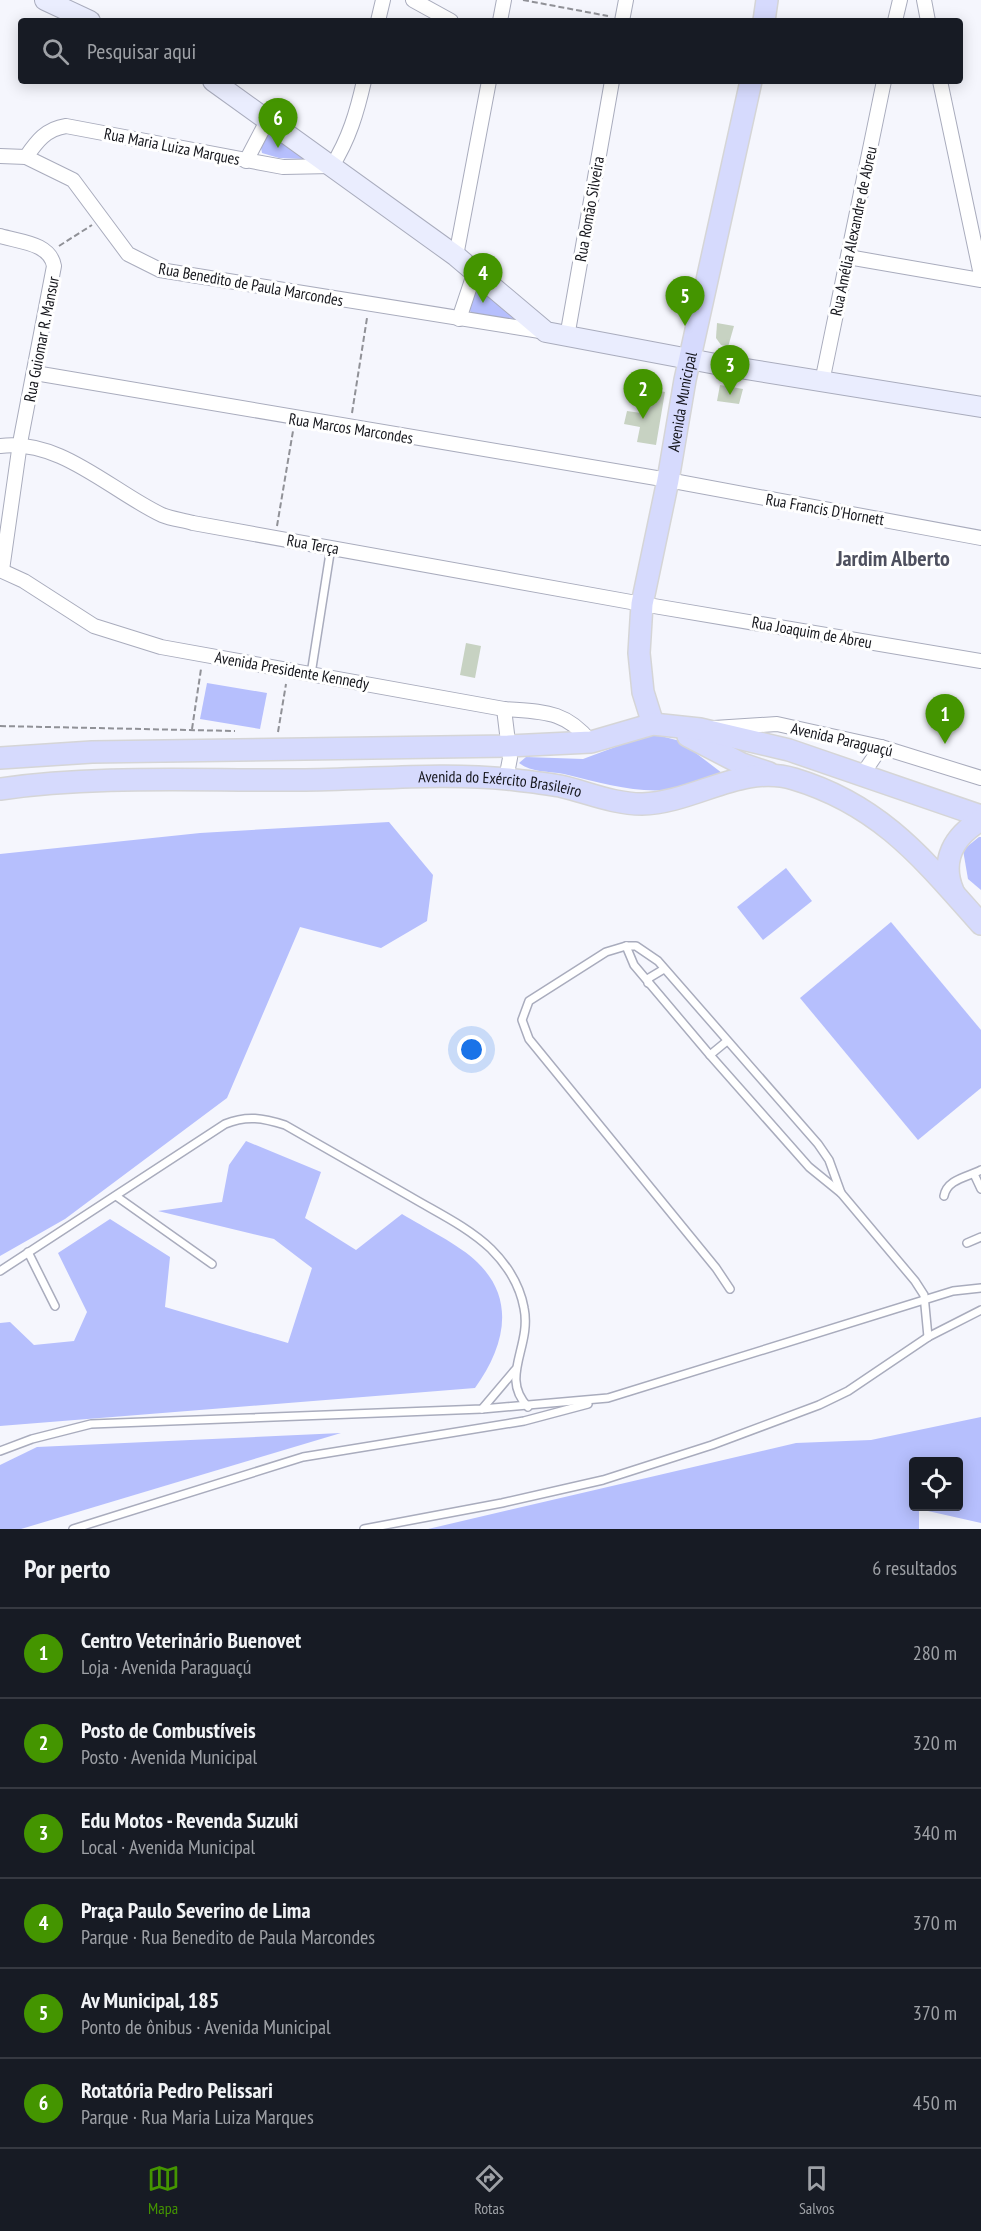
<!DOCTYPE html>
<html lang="pt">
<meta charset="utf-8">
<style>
body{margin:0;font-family:"PT Sans Narrow",sans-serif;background:#242831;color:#f1f3f6}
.controls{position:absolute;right:18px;bottom:18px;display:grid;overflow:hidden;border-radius:6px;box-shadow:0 3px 15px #0003}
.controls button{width:54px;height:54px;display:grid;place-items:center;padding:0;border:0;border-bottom:2px solid #363941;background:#171b24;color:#f1f3f6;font:30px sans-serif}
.you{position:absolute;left:472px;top:1050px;width:21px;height:21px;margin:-15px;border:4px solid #fff;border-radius:50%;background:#1a73e8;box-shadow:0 0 0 9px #1a73e833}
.badge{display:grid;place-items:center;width:39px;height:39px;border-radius:50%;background:#449500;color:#fff;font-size:20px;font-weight:700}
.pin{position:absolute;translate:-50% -50px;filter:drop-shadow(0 2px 3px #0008)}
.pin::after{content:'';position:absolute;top:32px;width:21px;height:18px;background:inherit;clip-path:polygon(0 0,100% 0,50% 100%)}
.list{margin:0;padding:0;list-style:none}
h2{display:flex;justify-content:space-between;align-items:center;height:78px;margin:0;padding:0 24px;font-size:26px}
h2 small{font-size:20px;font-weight:400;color:#9ea1a6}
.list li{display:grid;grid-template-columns:39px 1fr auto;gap:18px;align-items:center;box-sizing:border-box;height:90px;padding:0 24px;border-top:2px solid #363941}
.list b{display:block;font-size:22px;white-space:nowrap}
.list p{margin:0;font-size:20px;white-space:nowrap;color:#9ea1a6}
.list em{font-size:20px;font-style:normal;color:#9ea1a6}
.icon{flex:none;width:33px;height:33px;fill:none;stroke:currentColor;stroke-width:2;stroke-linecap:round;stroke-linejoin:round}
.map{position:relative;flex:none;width:981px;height:1529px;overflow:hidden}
.search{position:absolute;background:#171b24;box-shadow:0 3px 15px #0003;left:18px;right:18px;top:18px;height:66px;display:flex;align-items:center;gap:15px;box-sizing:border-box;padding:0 21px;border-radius:6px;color:#9ea1a6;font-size:22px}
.sheet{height:618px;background:#171b24}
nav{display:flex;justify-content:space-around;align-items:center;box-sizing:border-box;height:84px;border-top:2px solid #363941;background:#171b24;font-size:16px;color:#9ea1a6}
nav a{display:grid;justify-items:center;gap:3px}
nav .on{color:#449500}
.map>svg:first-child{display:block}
.green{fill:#b6bffd;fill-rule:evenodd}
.building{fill:#c7d2c2}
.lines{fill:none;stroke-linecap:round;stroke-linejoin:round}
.lane-casing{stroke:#a9acbd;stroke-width:10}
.street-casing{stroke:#a9acbd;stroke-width:16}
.secondary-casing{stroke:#a9acbd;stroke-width:22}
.primary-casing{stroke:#d5d5d6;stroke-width:24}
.path{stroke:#909197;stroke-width:2;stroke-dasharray:6 3;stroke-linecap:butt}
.lane{stroke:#fff;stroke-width:7}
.street{stroke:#fff;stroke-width:14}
.secondary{stroke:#eaedfe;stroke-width:20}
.primary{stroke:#d6dafd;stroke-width:21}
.labels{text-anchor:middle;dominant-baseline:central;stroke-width:6;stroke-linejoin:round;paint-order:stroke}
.street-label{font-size:16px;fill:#14151b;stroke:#fff}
.district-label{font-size:22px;font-weight:bold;fill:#4e505f;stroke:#fff}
</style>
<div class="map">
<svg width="981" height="1529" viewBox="0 0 981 1529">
<rect width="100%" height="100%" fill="#f5f6fd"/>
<!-- green -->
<g class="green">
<path d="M 269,130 L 305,159 L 279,158 L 262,153 L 260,143 Z"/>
<path d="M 480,288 L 520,318 L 516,323 L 472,313 L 467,308 L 472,291 Z"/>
<path d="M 207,683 L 267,693 L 260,729 L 200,719 Z"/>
<path d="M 657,735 L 680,741 L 722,773 C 666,803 622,788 564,774 C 549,771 532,773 519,763 L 526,757 L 583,759 L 642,737 Z"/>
<path d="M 389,822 L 433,875 L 427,921 L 381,948 L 300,927 L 227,1098 L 65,1219 L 0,1256 L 0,854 L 200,833 Z"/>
<path d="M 979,837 L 981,837 L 981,890 L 968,879 L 963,850 Z"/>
<path d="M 786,868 L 812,901 L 763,940 L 737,907 Z"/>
<path d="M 891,922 L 981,1030 L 981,1088 L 918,1140 L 800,998 Z"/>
<path d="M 246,1141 L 321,1172 L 305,1218 L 356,1250 L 402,1214 C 423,1227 460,1245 477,1262 C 517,1300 504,1348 475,1388 L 0,1426 L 0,1323 L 10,1322 L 34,1345 L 74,1341 L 87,1312 L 58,1253 L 110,1219 L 170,1257 L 165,1307 L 288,1343 L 312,1268 L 274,1239 L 158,1211 L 222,1202 L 229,1165 Z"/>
<path d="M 981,1417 L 981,1523 L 919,1509 L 919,1529 L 428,1529 L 796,1443 L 871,1440 ZM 914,1462 L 958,1462 L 958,1506 L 914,1506 Z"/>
<path d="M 341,1433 L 21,1529 L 0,1529 L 0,1465 L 37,1447 Z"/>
</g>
<!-- building -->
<g class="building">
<path d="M 717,323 L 734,326 L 728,347 L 721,345 L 716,338 Z"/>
<path d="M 720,385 L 743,389 L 739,404 L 717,401 Z"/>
<path d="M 645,388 L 665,392 L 656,445 L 637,442 L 640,427 L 624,424 L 627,411 L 641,413 Z"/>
<path d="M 466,643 L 481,646 L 475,678 L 460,675 Z"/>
</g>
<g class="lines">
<!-- lane casing -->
<g class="lane-casing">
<g id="lane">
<path d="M 311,674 L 331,547"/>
<path d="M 626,946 L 634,965 L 710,1055 L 809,1167 L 841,1193 L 915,1281 L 924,1295 L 928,1337"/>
<path d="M 648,983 L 649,978 L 664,969"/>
<path d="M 710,1055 L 727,1041"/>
<path d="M 974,1174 L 981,1189"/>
<path d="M 116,1196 L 212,1264"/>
<path d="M 944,1196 C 947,1179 968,1177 981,1170"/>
<path d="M 967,1243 L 981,1237"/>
<path d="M 28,1252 L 55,1306"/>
<path d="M 0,1271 L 225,1124 C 247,1115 263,1118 285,1125 C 327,1149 369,1173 411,1197 C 438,1213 468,1227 491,1249 C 507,1265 520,1286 524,1308 C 532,1347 499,1377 528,1407"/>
<path d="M 730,1289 L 716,1268 L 529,1039 L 522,1020 L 529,1001 L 606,952 L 626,946 L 636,946 L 658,961 L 818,1144 L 829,1160 L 841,1193"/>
<path d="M 482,1409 L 515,1370"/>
<path d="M 0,1451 L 32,1439 L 91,1424 L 482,1409 L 608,1398 L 953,1291 L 981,1288"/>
<path d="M 73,1529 L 303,1457 L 524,1421 L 588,1404"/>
<path d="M 364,1529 L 502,1503 L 603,1480 L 712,1445 L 819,1405 L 848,1391 L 928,1337 L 981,1310"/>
</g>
</g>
<!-- street casing -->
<g class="street-casing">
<g id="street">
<path d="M 413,0 L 451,21"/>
<path d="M 924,0 L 928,21"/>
<path d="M 378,21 L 383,0"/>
<path d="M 500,21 L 504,0"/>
<path d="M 622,21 L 626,0"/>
<path d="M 895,21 L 900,0"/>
<path d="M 940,81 L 981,275"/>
<path d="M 0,156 L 26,157 L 73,180 L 128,254 L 160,270 L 546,332"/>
<path d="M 26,157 C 37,141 46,129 66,126 L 283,167 L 332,166 C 349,139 357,112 364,81"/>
<path d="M 246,161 L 268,119"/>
<path d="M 0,236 C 20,242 50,243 54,266 L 20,443 L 2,570"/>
<path d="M 456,256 L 489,81"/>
<path d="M 848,257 L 981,280"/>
<path d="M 459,319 L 475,271"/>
<path d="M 567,337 L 612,81"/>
<path d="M 35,373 L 668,480 L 981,538"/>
<path d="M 822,382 L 884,81"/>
<path d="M 0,446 C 60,438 111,491 162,515 C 172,519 183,520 193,523 L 642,604 L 981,661"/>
<path d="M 0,570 L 24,581 L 94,626 L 161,647 L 504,709 C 543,712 565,710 591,742"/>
<path d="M 504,709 L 510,758 L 506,779"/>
<path d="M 714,728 L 777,724 L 881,747 L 981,778"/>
<path d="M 862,775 L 881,747"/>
</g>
</g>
<!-- secondary casing -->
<g class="secondary-casing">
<g id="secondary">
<path d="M 45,0 L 90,21"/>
<path d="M 213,81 L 456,256 L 546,332 L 721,365 L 981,407"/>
</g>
</g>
<!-- primary casing -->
<g class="primary-casing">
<g id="primary">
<path d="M 764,21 L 767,0"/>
<path id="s1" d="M 653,724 L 643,692 L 639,653 L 642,604 L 668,480 L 685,380 L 751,81"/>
<path d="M 688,736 L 742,764 L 769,773"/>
<path d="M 0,758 L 92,752 L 508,746 L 591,742 L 653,724 L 700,729 L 789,750 L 981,816"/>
<path id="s2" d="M 0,789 C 98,775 199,781 298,780 C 367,780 440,772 508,779 C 525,781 543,783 560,786 C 587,792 613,804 642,804 C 694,803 742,763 794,779 C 881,805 924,860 981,924"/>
<path d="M 953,891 C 940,860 954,836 981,820"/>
</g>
</g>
<!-- path -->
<g class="path">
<path d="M 523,0 L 608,16"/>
<path d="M 59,246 L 92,225"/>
<path d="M 352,413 L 367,318"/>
<path d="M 277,526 L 293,431"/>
<path d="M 0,726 L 235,731"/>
<path d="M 192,729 L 201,669"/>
<path d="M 278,732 L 286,684"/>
</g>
<!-- lane -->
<use href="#lane" class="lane"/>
<!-- street -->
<use href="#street" class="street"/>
<!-- secondary -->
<use href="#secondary" class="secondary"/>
<!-- primary -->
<use href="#primary" class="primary"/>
</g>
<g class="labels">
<!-- street labels -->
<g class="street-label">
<text transform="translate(172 146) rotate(11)">Rua Maria Luiza Marques</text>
<text transform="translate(589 209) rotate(-80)">Rua Romão Silveira</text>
<text transform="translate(853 231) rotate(-78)">Rua Amélia Alexandre de Abreu</text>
<text transform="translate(251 284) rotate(10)">Rua Benedito de Paula Marcondes</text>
<text transform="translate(41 339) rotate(-79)">Rua Guiomar R. Mansur</text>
<text stroke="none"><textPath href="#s1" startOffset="328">Avenida Municipal</textPath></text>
<text transform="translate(351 428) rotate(9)">Rua Marcos Marcondes</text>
<text transform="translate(825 509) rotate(10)">Rua Francis D'Hornett</text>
<text transform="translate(313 544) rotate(10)">Rua Terça</text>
<text transform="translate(812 632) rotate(10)">Rua Joaquim de Abreu</text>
<text transform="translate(292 670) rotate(10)">Avenida Presidente Kennedy</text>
<text transform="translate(842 739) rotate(13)">Avenida Paraguaçú</text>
<text stroke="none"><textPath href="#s2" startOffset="501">Avenida do Exército Brasileiro</textPath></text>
</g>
<!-- district labels -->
<g class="district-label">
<text x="893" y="558">Jardim Alberto</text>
</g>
</g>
</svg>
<div class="controls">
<button><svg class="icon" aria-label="locate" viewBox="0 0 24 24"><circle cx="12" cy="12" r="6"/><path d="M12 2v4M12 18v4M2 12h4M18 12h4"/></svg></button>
</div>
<div class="you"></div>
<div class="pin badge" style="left:945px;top:744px">1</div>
<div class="pin badge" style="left:643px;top:419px">2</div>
<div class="pin badge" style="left:730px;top:395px">3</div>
<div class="pin badge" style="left:483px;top:303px">4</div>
<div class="pin badge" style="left:685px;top:326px">5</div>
<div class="pin badge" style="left:278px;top:148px">6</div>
<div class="search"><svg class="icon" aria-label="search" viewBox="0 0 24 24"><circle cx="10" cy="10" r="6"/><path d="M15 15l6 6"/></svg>Pesquisar aqui</div>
</div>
<section class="sheet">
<h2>Por perto<small>6 resultados</small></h2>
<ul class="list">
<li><span class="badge">1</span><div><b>Centro Veterinário Buenovet</b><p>Loja · Avenida Paraguaçú</p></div><em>280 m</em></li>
<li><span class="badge">2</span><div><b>Posto de Combustíveis</b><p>Posto · Avenida Municipal</p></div><em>320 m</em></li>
<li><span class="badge">3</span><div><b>Edu Motos - Revenda Suzuki</b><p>Local · Avenida Municipal</p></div><em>340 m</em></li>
<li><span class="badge">4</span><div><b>Praça Paulo Severino de Lima</b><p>Parque · Rua Benedito de Paula Marcondes</p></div><em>370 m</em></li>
<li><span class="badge">5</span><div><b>Av Municipal, 185</b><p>Ponto de ônibus · Avenida Municipal</p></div><em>370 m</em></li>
<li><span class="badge">6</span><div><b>Rotatória Pedro Pelissari</b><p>Parque · Rua Maria Luiza Marques</p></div><em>450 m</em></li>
</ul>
</section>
<nav>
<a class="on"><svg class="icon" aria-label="map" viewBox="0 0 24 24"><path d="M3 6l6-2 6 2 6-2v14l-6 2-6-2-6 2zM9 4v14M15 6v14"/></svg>Mapa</a>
<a><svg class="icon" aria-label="directions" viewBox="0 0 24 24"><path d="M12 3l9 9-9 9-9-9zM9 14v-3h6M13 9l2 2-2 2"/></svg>Rotas</a>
<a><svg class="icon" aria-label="saved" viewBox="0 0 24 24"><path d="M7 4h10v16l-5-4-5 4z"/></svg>Salvos</a>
</nav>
